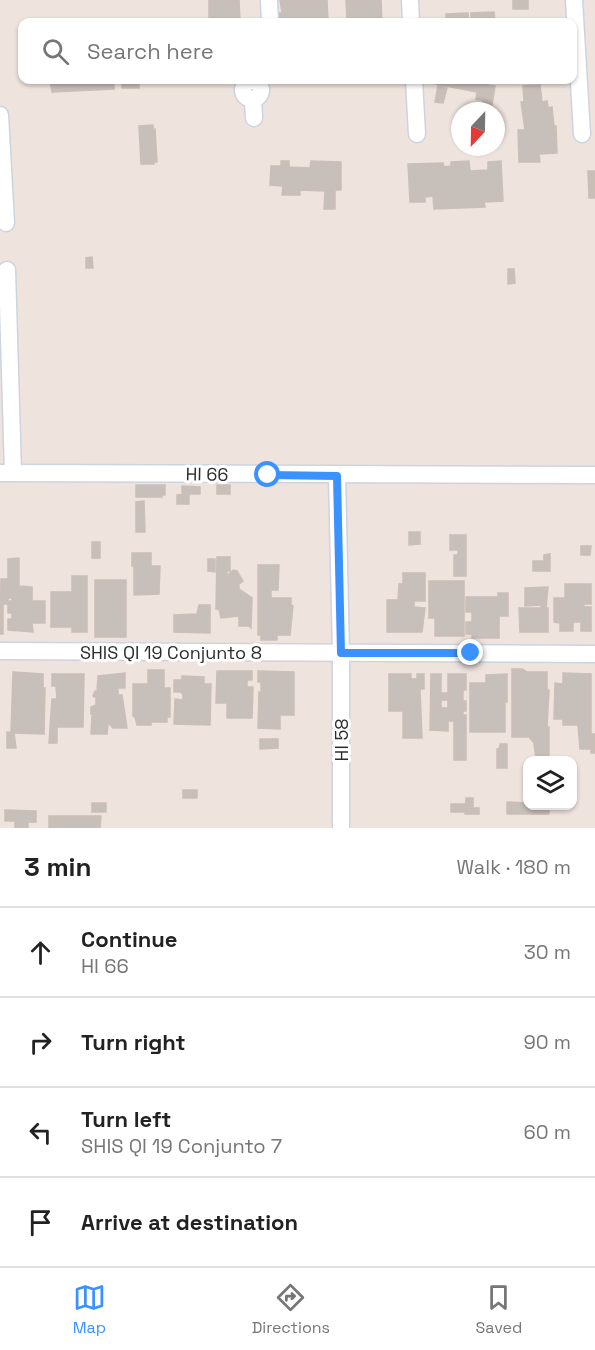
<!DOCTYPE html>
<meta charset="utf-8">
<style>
body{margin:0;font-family:"Space Grotesk",sans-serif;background:#f2f2f2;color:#222}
.controls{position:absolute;right:18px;bottom:18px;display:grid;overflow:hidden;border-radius:12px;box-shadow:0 2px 4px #0004}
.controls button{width:54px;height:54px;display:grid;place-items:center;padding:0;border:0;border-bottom:2px solid #e0e0e0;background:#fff;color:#222;font:30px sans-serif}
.compass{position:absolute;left:451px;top:102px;width:54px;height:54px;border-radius:50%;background:#fff;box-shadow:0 2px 4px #0004;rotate:202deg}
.stop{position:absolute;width:18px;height:18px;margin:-14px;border:4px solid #3b92ff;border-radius:50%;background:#fff}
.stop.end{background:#3b92ff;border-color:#fff;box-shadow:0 2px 6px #0008}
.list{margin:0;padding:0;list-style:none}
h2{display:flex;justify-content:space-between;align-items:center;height:78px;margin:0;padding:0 24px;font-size:26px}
h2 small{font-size:20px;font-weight:400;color:#767676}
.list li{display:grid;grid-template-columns:39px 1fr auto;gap:18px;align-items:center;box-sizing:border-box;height:90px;padding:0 24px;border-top:2px solid #e0e0e0}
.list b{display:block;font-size:22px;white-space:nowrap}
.list p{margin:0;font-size:20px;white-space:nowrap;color:#767676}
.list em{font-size:20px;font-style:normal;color:#767676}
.icon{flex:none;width:33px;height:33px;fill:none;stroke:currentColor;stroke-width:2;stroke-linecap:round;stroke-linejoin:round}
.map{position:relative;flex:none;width:595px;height:828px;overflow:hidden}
.search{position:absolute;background:#fff;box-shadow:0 2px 4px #0004;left:18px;right:18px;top:18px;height:66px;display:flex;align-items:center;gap:15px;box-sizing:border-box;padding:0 21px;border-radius:12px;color:#767676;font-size:22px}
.sheet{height:438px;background:#fff}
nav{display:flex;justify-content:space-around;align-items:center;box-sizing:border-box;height:84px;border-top:2px solid #e0e0e0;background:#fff;font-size:16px;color:#767676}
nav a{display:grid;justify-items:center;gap:3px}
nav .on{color:#3b92ff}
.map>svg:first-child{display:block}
.building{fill:#c7bfb9;stroke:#cbbfb7;stroke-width:1.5;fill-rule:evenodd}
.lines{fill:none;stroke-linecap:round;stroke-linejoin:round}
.street-casing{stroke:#ccd4df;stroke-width:19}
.street{stroke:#fff;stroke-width:16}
.route{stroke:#3b92ff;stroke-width:8}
.labels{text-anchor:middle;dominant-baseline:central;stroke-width:6;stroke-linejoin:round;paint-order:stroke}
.street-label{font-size:18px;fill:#2c2c2c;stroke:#fff}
</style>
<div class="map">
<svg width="595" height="828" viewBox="0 0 595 828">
<rect width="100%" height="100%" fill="#efe3de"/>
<!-- building -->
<g class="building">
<path d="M 209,0 L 239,0 L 240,21 L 209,22 Z"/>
<path d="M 280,0 L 327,0 L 328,22 L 279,22 L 279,13 L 282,13 Z"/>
<path d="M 346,0 L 381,0 L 382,22 L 347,22 Z"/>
<rect x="513" y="0" width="15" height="9"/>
<path d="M 494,12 L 495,22 L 471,22 L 471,13 Z"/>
<path d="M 468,13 L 469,22 L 446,22 L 446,14 Z"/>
<path d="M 50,80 L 120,80 L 120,82 L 114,82 L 114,89 L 52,92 Z"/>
<rect x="122" y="80" width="17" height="8"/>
<path d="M 436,80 L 484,80 L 483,84 L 495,86 L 492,105 L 483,103 L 483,100 L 476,99 L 477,92 L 435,84 Z"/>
<path d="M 540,85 L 542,102 L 547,101 L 548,108 L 552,107 L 554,126 L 556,126 L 557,153 L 539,154 L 540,162 L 519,162 L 518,130 L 525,130 L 521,102 L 524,102 L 523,86 Z"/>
<path d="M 438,86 L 447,88 L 443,103 L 435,102 Z"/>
<path d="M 153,125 L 153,129 L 155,129 L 157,162 L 154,162 L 154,164 L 141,164 L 139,126 Z"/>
<path d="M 281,161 L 289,161 L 289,167 L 310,168 L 311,161 L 341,162 L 341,190 L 335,190 L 335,209 L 324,209 L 325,191 L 300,190 L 300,195 L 282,195 L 283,186 L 270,185 L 271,166 L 281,166 Z"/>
<path d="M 469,161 L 470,171 L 488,170 L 488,162 L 501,161 L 503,201 L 484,202 L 485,207 L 434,209 L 433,196 L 425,197 L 425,202 L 410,202 L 408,164 L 443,163 L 444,167 L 451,166 L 451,162 Z"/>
<path d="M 588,171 L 595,171 L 595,198 L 589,198 Z"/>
<path d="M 92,257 L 93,268 L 86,268 L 86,258 Z"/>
<path d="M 508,269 L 514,269 L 515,283 L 508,284 Z"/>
<path d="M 165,485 L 165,495 L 162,495 L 162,497 L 136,497 L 136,485 Z"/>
<rect x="217" y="485" width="13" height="9"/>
<path d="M 182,486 L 200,487 L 200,494 L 182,494 Z"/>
<path d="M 189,494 L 189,504 L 177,504 L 177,495 Z"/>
<path d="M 144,501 L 145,532 L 136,532 L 136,502 Z"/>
<path d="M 409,532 L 420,532 L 420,544 L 409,545 Z"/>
<path d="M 450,535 L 466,535 L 466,576 L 454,576 L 454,555 L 458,555 L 458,550 L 450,550 Z"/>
<rect x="92" y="542" width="8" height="16"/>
<path d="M 581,546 L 591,546 L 590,555 L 581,555 Z"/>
<path d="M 132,553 L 151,553 L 151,566 L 160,566 L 159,594 L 134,595 L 134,566 L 132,566 Z"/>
<path d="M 550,554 L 550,571 L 533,571 L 533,561 L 544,561 L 544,555 Z"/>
<path d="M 217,557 L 230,557 L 230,571 L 227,571 L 227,576 L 233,570 L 237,571 L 243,581 L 239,584 L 239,589 L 252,598 L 251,628 L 249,626 L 239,626 L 239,616 L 221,618 L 219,609 L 216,609 Z"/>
<path d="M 19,558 L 19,586 L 32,587 L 32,601 L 45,601 L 45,623 L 32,623 L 33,632 L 8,630 L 8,619 L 12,619 L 12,613 L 8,613 L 8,601 L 12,601 L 12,598 L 8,598 L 8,559 Z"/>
<path d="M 208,559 L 215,559 L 215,572 L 208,571 Z"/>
<path d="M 258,565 L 279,565 L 278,590 L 271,590 L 271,598 L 291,598 L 291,605 L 293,606 L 290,635 L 277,635 L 277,640 L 261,640 L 261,635 L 258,635 Z"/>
<path d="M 403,573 L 425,573 L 425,601 L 414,601 L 414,607 L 425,608 L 422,632 L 387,632 L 387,600 L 398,600 L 399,584 L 403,584 Z"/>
<path d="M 72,576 L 87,576 L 87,632 L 72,632 L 72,627 L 51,627 L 51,592 L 72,592 Z"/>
<path d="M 1,579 L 8,579 L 8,604 L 3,604 L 3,634 L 0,634 Z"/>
<rect x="95" y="580" width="31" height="57"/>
<path d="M 429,581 L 464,581 L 464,636 L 435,636 L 435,618 L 429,618 Z"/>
<path d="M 565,584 L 591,584 L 591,604 L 584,604 L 584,607 L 591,607 L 591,631 L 581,631 L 581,622 L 573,622 L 573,631 L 560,631 L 560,623 L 554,622 L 554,598 L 565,598 Z"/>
<path d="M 548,587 L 546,608 L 548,608 L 548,632 L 520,632 L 519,608 L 541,608 L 541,605 L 525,606 L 525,588 Z"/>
<path d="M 498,593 L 508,593 L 508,616 L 499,616 L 499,638 L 472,638 L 472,634 L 466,634 L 466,622 L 472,622 L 472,612 L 466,612 L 466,597 L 498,597 Z"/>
<path d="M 199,605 L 210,605 L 210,633 L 174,632 L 174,615 L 197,614 Z"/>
<path d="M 512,669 L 522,669 L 527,672 L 547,672 L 547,690 L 549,690 L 547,727 L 549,727 L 549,760 L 536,760 L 534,743 L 529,737 L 512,737 Z"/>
<path d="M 148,670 L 164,670 L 164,688 L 170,688 L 170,717 L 167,717 L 167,722 L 151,722 L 151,725 L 137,725 L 135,717 L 133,716 L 133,684 L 148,684 Z"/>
<path d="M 217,671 L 252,671 L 252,680 L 247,680 L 247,687 L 253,687 L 252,718 L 227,718 L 227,703 L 216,703 Z"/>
<path d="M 258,671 L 294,672 L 294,715 L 280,715 L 280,729 L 258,728 L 259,692 L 261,692 L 261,682 L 258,682 Z"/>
<path d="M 13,672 L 43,674 L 43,688 L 45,688 L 44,734 L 11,733 Z"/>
<path d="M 125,673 L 125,688 L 118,688 L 118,695 L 122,695 L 127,728 L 113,728 L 108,723 L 107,734 L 91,734 L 92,716 L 97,716 L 97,715 L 91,714 L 91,707 L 96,705 L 96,698 L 93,696 L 95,691 L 97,692 L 98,676 Z"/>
<path d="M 563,673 L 591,674 L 591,749 L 580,749 L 578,725 L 563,725 L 563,719 L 554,719 L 555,683 L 563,684 Z"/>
<path d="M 52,674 L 84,674 L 83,727 L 57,727 L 57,743 L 49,743 L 52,699 L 57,699 L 56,686 L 52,686 Z"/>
<path d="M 389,674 L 411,674 L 411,679 L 417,679 L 417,674 L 424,674 L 424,689 L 420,689 L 422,738 L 403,738 L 403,711 L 389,711 Z"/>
<path d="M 431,674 L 441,674 L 441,693 L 448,693 L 448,674 L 466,674 L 466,690 L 463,690 L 463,701 L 466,701 L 466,711 L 463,711 L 463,715 L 466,715 L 466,760 L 454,760 L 454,721 L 448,721 L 448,731 L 430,730 ZM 441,700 L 448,700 L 448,708 L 441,708 Z"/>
<path d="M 507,674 L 507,702 L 505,702 L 505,715 L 503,718 L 505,717 L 505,732 L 470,732 L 470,683 L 486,683 L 486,675 Z"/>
<path d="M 182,676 L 204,677 L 204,684 L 211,684 L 210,725 L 174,724 L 175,699 L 183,700 L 183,695 L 181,692 L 174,692 L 174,680 L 182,680 Z"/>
<path d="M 7,732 L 14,733 L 16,748 L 7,748 Z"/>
<rect x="591" y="734" width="4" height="19"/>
<path d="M 260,739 L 278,739 L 278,748 L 260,749 Z"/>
<path d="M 500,744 L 507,744 L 507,768 L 497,768 L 497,749 L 499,749 Z"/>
<rect x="183" y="790" width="14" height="8"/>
<path d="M 466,798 L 473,798 L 473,808 L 479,808 L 479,814 L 465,814 Z"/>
<path d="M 507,802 L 528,803 L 528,806 L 549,806 L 549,814 L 507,814 Z"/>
<rect x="92" y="803" width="14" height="9"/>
<rect x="451" y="804" width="15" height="8"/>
<path d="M 5,810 L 36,811 L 36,822 L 28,822 L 28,828 L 15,828 L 15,821 L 5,821 Z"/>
<path d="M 49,816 L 101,816 L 100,828 L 49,828 Z"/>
</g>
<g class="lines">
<!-- street casing -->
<g class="street-casing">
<g id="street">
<path d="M 269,0 L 270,22"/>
<path d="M 410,0 L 411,22"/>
<path d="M 574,0 L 582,134"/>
<path d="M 414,80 L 417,134"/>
<circle cx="252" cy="90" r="9"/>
<path d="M 253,99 L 254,118"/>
<path d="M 0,115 L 6,223"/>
<path d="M 7,270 L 13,473"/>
<path d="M 0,473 L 595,475"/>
<path d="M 337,476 L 341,653 L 341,828"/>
<path d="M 0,651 L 595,654"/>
</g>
</g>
<!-- street -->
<use href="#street" class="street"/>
</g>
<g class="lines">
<!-- route -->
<path class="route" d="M 268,475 L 337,476 L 341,653 L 471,653"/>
</g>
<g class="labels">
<!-- street labels -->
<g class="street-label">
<text transform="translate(207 474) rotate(1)">HI 66</text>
<text x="171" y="652">SHIS QI 19 Conjunto 8</text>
<text transform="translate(341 740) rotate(-90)">HI 58</text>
</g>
</g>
</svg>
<div class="controls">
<button><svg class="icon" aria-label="layers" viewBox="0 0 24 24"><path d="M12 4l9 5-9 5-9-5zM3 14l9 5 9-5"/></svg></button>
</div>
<svg class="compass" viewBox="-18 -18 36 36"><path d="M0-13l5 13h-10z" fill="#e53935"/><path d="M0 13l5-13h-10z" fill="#767676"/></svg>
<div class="stop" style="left:268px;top:475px"></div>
<div class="stop end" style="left:471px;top:653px"></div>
<div class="search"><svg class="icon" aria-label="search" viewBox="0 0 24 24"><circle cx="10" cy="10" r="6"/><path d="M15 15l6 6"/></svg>Search here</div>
</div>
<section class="sheet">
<h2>3 min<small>Walk · 180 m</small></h2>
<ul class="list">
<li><svg class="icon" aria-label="ahead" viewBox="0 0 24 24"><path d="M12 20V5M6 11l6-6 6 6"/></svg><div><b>Continue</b><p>HI 66</p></div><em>30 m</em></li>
<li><svg class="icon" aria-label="right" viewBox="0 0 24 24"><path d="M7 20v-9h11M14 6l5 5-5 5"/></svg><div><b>Turn right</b></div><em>90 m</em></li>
<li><svg class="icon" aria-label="left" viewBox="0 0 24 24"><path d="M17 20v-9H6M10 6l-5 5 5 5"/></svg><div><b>Turn left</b><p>SHIS QI 19 Conjunto 7</p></div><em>60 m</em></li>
<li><svg class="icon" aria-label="arrive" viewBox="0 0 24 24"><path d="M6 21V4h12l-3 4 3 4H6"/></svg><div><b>Arrive at destination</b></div></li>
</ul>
</section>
<nav>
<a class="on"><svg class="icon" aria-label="map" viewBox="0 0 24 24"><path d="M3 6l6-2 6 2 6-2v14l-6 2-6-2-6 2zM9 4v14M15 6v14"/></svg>Map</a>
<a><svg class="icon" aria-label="directions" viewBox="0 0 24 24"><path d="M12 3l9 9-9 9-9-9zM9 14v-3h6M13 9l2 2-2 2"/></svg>Directions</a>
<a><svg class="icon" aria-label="saved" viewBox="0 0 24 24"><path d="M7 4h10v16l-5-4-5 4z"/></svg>Saved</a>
</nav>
